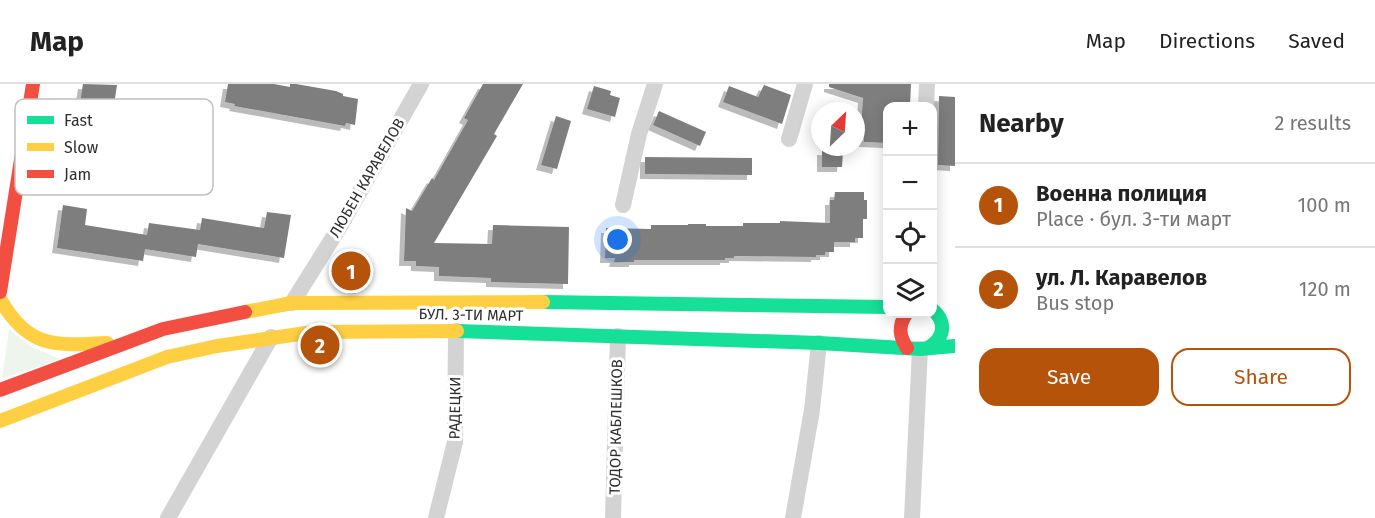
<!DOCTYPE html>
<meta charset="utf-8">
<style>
body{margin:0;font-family:"Fira Sans",sans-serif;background:#f6f6f6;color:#222}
.controls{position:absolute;right:18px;top:18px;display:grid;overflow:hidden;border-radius:12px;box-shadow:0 3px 15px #0003}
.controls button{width:54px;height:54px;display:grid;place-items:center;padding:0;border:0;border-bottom:2px solid #e0e0e0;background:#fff;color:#222;font:30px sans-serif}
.compass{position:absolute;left:811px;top:18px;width:54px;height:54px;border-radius:50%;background:#fff;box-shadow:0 3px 15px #0003;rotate:25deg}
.you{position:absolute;left:618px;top:156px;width:21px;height:21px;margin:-15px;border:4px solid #fff;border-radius:50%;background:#1a73e8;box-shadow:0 0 0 9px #1a73e833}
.badge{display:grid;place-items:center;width:39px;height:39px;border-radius:50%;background:#b45309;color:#fff;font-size:20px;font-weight:700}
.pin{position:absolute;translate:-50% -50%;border:3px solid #fff;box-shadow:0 2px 6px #0006}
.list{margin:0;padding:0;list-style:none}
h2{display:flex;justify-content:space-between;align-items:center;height:78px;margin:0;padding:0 24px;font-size:26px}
h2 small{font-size:20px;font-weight:400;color:#767676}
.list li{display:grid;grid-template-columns:39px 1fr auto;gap:18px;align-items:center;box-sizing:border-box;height:84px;padding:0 24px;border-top:2px solid #e0e0e0}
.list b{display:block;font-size:22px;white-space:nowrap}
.list p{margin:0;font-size:20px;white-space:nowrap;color:#767676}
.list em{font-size:20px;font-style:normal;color:#767676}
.actions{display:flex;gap:12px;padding:18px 24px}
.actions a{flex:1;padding:14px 0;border:2px solid #b45309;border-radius:18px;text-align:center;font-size:21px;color:#b45309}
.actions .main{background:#b45309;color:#fff}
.icon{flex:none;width:33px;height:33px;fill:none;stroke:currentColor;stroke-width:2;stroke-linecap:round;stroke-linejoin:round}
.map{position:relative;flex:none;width:955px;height:434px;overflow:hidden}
header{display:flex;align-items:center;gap:36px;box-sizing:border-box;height:84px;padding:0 30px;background:#fff;border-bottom:2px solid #e0e0e0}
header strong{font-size:28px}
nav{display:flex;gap:33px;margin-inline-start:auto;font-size:21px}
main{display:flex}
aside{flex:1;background:#fff}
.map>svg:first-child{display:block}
.green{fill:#eef5ec}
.building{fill:#7e7e7e;filter:url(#shadow)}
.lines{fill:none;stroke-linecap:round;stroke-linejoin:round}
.street{stroke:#d3d3d3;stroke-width:16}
.fast{stroke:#16e098;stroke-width:14}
.slow{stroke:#ffcf43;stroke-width:14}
.jam{stroke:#f24e42;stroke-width:14}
.labels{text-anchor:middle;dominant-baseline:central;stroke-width:6;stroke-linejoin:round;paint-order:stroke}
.street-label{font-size:15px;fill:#2e2e2e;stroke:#fff}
.key{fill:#fff;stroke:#c0c0c0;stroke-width:1.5}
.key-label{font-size:16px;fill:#2e2e2e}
</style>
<header>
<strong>Map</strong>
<nav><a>Map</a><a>Directions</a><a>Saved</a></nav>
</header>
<main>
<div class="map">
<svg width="955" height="434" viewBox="0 0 955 434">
<defs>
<filter id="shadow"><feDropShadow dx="-5" dy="5" stdDeviation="0" flood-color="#0004"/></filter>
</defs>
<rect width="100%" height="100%" fill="#fff"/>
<!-- green -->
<path class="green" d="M 9,245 L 30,262 L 60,275 L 2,295 Z"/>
<!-- building -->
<g class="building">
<path d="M 83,0 L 117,1 L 105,81 L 71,76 Z"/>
<path d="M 228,0 L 274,0 L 290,3 L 290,0 L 296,0 L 336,7 L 343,10 L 343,12 L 358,15 L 355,41 L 346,39 L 345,42 L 234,22 L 235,20 L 225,18 Z"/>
<path d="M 483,0 L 523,0 L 494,50 L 497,52 L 434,159 L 492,160 L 493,141 L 569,143 L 568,200 L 491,198 L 491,194 L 439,192 L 439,183 L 416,182 L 416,177 L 404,177 L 406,124 L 412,127 L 432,94 L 434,96 L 468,36 L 464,34 Z"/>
<path d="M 829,0 L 911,0 L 910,22 L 888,22 L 888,59 L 864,58 L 864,44 L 861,44 L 863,14 L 829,3 Z"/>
<path d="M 764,1 L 791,11 L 782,40 L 723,18 L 729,2 L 758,13 Z"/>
<path d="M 594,2 L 611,7 L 610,11 L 620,14 L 615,33 L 587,25 Z"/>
<path d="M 939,12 L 955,13 L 955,82 L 938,81 Z"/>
<path d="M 659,27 L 706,48 L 700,62 L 653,41 Z"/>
<path d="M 556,32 L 571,37 L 557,85 L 541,81 Z"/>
<path d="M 822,66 L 843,67 L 842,83 L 822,83 Z"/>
<path d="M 645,73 L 752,74 L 752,91 L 645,90 Z"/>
<path d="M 835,108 L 864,108 L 864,116 L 867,116 L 867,135 L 863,135 L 863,154 L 855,154 L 855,158 L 834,158 L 834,168 L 825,168 L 825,171 L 816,171 L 816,173 L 734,172 L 734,174 L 725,174 L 725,176 L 634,176 L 634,178 L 614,178 L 615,174 L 605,174 L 606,144 L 651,145 L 651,141 L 688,141 L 688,140 L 706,140 L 706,142 L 743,142 L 743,139 L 780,139 L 780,137 L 830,139 L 830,116 L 834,116 Z"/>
<path d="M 63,121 L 87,125 L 85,141 L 147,151 L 149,139 L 200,146 L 202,134 L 264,144 L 267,128 L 291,131 L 284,174 L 198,160 L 196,173 L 145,165 L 143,177 L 57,164 Z"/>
<path d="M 349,175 L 362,182 L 361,205 L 353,205 L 339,190 Z"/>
</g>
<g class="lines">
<!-- street -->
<g class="street">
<path d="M 926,22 L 927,0"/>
<path d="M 789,55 L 805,0"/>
<path d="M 623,121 L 639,50 L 655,0"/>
<path d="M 292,219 L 339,144 L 421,0"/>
<path d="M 168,434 L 271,253"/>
<path d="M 436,434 L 455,358 L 456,247"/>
<path d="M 613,434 L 618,252"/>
<path d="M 793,434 L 812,326 L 819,259"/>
<path d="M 912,434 L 920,265"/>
</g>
<!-- fast -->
<g class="fast">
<path d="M 543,218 L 888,223"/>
<path d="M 457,247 L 819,259 L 920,265 L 955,262"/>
<path d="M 928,264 C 945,254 947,238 932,225"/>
</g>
<!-- slow -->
<g class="slow">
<path d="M 0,215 C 28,264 55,262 107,259"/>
<path d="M 245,228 L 292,219 L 543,218"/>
<path d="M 0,337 L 167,273 L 217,262 L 313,248 L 457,247"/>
</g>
<!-- jam -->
<g class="jam">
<path d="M 0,208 L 33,0"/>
<path d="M 906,230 C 898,242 899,252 907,264"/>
<path d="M 0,306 L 163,245 L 245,228"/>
</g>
</g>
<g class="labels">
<!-- street labels -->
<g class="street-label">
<text transform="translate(367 94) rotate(-60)">ЛЮБЕН КАРАВЕЛОВ</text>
<text transform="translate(471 231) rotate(1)">БУЛ. 3-ТИ МАРТ</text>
<text transform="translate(455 324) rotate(-89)">РАДЕЦКИ</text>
<text transform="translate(616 343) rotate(-89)">ТОДОР КАБЛЕШКОВ</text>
</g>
</g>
<!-- legend -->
<rect x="15" y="15" width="198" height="96" rx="9" class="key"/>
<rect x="27" y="32" width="27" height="8" fill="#16e098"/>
<rect x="27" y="59" width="27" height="8" fill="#ffcf43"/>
<rect x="27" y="86" width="27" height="8" fill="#f24e42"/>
<g class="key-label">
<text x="64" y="42">Fast</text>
<text x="64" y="69">Slow</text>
<text x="64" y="96">Jam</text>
</g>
</svg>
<div class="controls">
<button>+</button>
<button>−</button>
<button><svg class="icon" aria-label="locate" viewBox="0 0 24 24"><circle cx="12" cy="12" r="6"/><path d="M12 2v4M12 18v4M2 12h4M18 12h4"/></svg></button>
<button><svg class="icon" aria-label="layers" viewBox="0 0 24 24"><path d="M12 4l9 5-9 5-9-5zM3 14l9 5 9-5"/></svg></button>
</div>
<svg class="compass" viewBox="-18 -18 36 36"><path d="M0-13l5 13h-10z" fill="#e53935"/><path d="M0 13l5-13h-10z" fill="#767676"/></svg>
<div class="you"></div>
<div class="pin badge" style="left:351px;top:187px">1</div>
<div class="pin badge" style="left:320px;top:261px">2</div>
</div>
<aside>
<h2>Nearby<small>2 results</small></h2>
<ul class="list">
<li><span class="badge">1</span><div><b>Военна полиция</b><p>Place · бул. 3-ти март</p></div><em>100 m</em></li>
<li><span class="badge">2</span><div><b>ул. Л. Каравелов</b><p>Bus stop</p></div><em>120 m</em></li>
</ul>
<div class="actions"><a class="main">Save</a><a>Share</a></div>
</aside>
</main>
